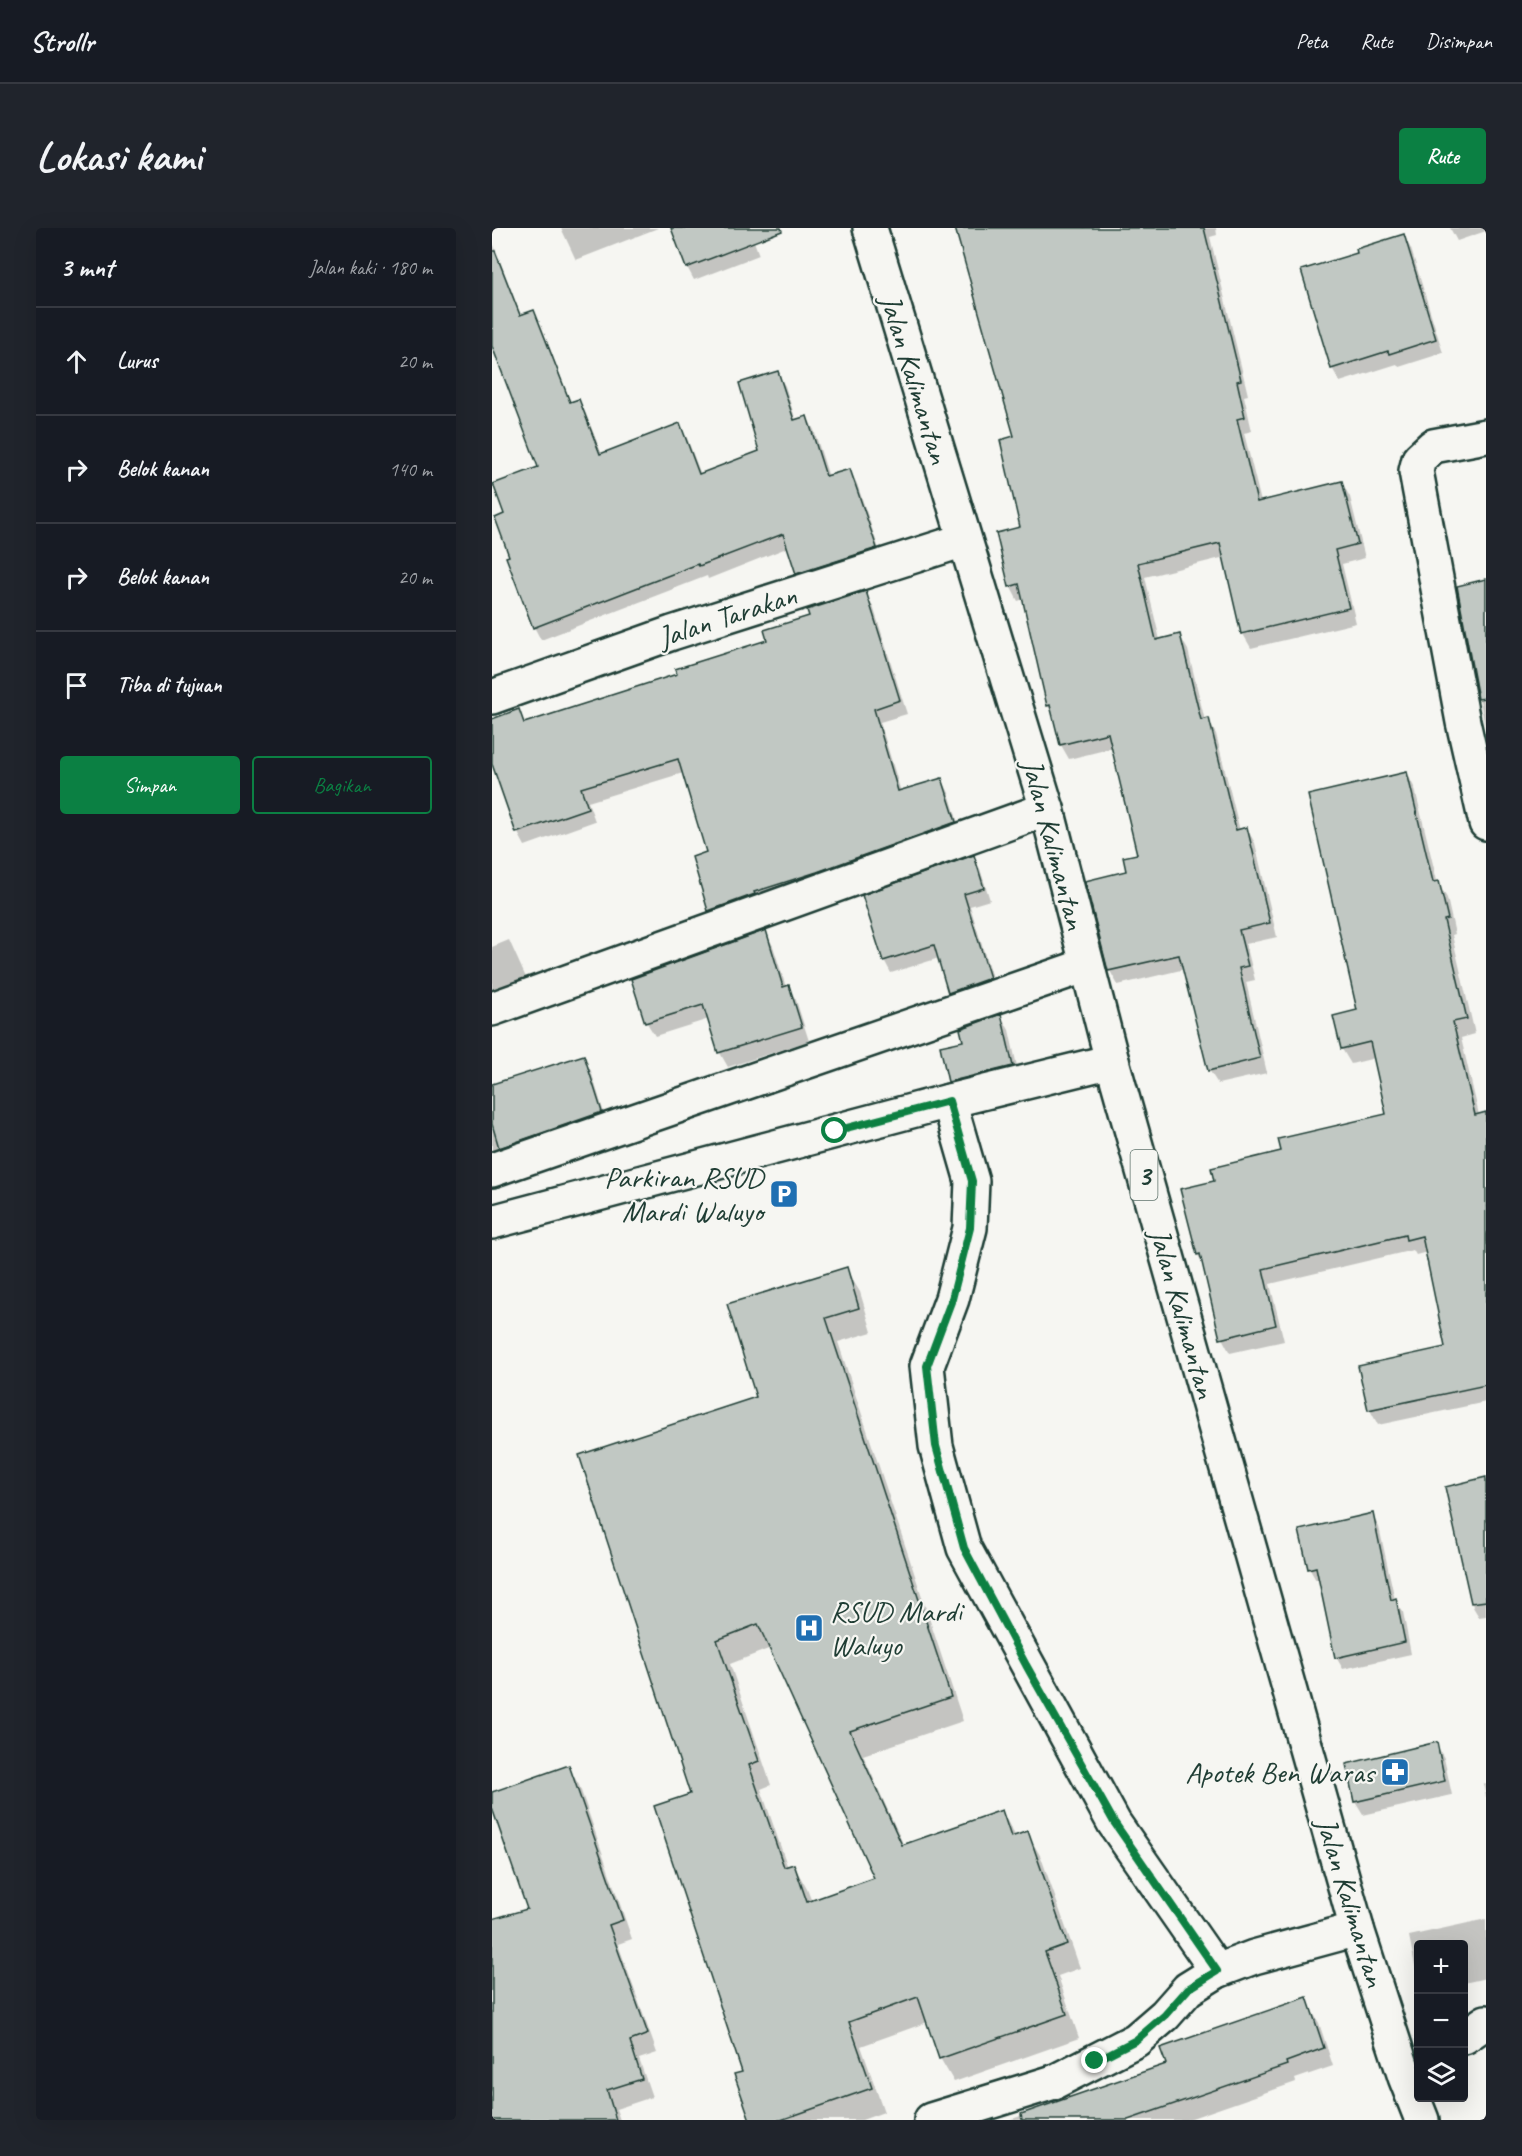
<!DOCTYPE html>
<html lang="id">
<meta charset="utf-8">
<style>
body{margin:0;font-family:Caveat,sans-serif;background:#20242c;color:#f1f3f6}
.controls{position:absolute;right:18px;bottom:18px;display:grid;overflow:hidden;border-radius:6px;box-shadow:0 6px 24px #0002}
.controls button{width:54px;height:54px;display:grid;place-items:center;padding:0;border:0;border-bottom:2px solid #363941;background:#171b24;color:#f1f3f6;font:30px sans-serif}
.stop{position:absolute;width:18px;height:18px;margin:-14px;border:4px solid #0b8043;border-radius:50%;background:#fff}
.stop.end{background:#0b8043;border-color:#fff;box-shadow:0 2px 6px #0008}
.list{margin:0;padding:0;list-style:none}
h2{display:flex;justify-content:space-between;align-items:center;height:78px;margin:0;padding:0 24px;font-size:26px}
h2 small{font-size:20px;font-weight:400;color:#9ea1a6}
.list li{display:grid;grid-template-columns:39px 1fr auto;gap:18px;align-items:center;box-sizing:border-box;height:108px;padding:0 24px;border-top:2px solid #363941}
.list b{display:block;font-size:22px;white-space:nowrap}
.list em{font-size:20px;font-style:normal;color:#9ea1a6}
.actions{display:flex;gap:12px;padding:18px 24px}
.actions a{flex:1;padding:14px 0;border:2px solid #0b8043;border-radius:6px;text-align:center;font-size:21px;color:#0b8043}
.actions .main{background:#0b8043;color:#fff}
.icon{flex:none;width:33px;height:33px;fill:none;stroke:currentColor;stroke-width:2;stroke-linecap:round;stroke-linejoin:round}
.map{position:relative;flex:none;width:994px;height:1892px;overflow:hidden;border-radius:6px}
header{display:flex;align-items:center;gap:36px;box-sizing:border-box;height:84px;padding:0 30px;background:#171b24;border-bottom:2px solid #363941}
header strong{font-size:28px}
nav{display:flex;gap:33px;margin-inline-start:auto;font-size:21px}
.intro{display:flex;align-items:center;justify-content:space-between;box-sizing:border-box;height:144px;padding:0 36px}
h1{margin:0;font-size:42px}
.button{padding:15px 27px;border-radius:6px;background:#0b8043;color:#fff;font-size:21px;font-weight:700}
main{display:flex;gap:36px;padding:0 36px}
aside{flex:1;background:#171b24;border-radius:6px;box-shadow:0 6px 24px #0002}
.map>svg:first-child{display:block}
.shadow{fill:#0003;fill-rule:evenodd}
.building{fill:#c1c8c3;stroke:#1f3d34;stroke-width:1.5;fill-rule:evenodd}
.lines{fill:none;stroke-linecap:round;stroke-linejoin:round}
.minor-casing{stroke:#1f3d34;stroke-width:38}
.highway-casing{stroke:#1f3d34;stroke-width:38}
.minor{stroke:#f6f6f2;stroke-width:33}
.highway{stroke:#f6f6f2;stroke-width:33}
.route{stroke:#0b8043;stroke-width:8}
.labels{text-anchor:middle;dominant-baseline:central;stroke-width:4.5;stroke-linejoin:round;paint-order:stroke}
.shield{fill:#f6f6f2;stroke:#60746d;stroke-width:1.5}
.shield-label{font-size:28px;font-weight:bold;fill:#1f3d34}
.street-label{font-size:30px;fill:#1f3d34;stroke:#f6f6f2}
.poi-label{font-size:30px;fill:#1f3d34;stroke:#f6f6f2;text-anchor:end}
</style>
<header>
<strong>Strollr</strong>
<nav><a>Peta</a><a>Rute</a><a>Disimpan</a></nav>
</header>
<div class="intro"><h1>Lokasi kami</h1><a class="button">Rute</a></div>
<main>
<aside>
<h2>3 mnt<small>Jalan kaki · 180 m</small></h2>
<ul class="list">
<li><svg class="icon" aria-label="ahead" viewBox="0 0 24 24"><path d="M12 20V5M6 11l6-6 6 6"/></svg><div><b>Lurus</b></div><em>20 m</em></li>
<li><svg class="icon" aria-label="right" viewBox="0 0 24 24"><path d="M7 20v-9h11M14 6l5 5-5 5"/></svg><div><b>Belok kanan</b></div><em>140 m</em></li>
<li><svg class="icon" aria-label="right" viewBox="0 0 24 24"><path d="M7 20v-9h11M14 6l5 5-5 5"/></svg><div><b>Belok kanan</b></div><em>20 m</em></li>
<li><svg class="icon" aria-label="arrive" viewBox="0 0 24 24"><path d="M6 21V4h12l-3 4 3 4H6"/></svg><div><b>Tiba di tujuan</b></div></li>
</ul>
<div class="actions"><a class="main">Simpan</a><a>Bagikan</a></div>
</aside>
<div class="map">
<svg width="994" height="1892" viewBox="0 0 994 1892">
<rect width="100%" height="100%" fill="#f6f6f2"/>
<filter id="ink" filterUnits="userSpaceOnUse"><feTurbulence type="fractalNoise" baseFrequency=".0167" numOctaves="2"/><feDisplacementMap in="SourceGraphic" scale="12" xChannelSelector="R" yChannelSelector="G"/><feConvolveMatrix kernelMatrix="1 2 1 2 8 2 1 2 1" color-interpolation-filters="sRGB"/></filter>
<g filter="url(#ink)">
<!-- shadow -->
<g class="shadow">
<path d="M 69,0 L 166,0 L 84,32 Z"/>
<path d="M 180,0 L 257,0 L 267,27 L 202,52 L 195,39 Z"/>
<path d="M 464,0 L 724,0 L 725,7 L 718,9 L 756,167 L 752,168 L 760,203 L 752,205 L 769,274 L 850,255 L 858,269 L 873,330 L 850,336 L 864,395 L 759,420 L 751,406 L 733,329 L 653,349 L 668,412 L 688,408 L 696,422 L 713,493 L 716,492 L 724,506 L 748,603 L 755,601 L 763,615 L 785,709 L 754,716 L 763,752 L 754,754 L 775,845 L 726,856 L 717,842 L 693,741 L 626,757 L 618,743 L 595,654 L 636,644 L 646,627 L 621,520 L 577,531 L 569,517 L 561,486 L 556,478 L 532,371 L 526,373 L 518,358 L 530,300 L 524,209 Z"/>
<path d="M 958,0 L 994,0 L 994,3 L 965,13 Z"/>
<path d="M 911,7 L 919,21 L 951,125 L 907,139 L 905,136 L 848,154 L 840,140 L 867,26 Z"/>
<path d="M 0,12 L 29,88 L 42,84 L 49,97 L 79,176 L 87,173 L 94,186 L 110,227 L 187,197 L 195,210 L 209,247 L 269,224 L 285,145 L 293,158 L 304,193 L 315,189 L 322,202 L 337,249 L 358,243 L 365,256 L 391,333 L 313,358 L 305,345 L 297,319 L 216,351 L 215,348 L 49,412 L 42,399 L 19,329 L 14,287 L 48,240 L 0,114 Z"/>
<path d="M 994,352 L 994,504 L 966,359 Z"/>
<path d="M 373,365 L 381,378 L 415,486 L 388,494 L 409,564 L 450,551 L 457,565 L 470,608 L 225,696 L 217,683 L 201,630 L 216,625 L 191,545 L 96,574 L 103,593 L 33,618 L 26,605 L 0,532 L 0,492 L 26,483 L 34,496 L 186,447 L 277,413 L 319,388 Z"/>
<path d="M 915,545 L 923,561 L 945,653 L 955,670 L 963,706 L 960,707 L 983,806 L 969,810 L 987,887 L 994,886 L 994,1174 L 886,1197 L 878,1182 L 868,1139 L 955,1120 L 935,1024 L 924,1027 L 921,1022 L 778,1056 L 792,1113 L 738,1125 L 730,1110 L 712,1038 L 706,1027 L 690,962 L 723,954 L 791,924 L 896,887 L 883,830 L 859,836 L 850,821 L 842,789 L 867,783 Z"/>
<path d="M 481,629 L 488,641 L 498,672 L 478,678 L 504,763 L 465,776 L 458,764 L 447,730 L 399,745 L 392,732 Z"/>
<path d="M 273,704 L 281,718 L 294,759 L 296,759 L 304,772 L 317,813 L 236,839 L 228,825 L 217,791 L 163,808 L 155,795 L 141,752 Z"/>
<path d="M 17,712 L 40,763 L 0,778 L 0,719 Z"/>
<path d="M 509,788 L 517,802 L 528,852 L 466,867 L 458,853 L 473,814 Z"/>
<path d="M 91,829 L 99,843 L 116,898 L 0,938 L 0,858 Z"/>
<path d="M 354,1041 L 368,1064 L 380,1104 L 346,1114 L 471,1493 L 371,1527 L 412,1618 L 510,1584 L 524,1609 L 535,1605 L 549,1629 L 588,1740 L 566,1748 L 587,1810 L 462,1854 L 448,1830 L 436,1794 L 369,1818 L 392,1884 L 370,1892 L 259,1892 L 200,1567 L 89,1228 L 266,1170 ZM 279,1420 L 384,1651 L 320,1674 L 315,1661 L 302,1638 L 296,1640 L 269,1561 L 279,1557 L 238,1436 Z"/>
<path d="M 994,1251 L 994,1388 L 987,1389 L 981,1379 L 955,1260 Z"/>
<path d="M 880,1287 L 887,1299 L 903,1372 L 911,1384 L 919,1426 L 851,1441 L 844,1429 L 828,1351 L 824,1352 L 817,1340 Z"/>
<path d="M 944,1516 L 952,1530 L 960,1567 L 871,1587 L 863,1574 Z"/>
<path d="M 76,1539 L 87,1557 L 140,1711 L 126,1716 L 165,1825 L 147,1831 L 160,1869 L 124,1881 L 128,1892 L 0,1892 L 0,1692 L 37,1682 L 0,1575 L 0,1566 Z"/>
<path d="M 994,1555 L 994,1570 L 991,1556 Z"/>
<path d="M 994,1691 L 994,1750 L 972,1755 L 972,1716 L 926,1716 L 926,1753 L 917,1708 Z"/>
<path d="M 817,1778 L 827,1795 L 841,1838 L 803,1851 L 804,1854 L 694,1892 L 517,1892 L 676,1837 Z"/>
</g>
<!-- building -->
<g class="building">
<path d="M 179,0 L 289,0 L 290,3 L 194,40 Z"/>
<path d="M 463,0 L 712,0 L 749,152 L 745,153 L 753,189 L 745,191 L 765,274 L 850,253 L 866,316 L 843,322 L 857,380 L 749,406 L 728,315 L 646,335 L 664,412 L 688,406 L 709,492 L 717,490 L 744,602 L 755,599 L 778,695 L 747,702 L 756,738 L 747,740 L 768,830 L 716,843 L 687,727 L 616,743 L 593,653 L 634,643 L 631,629 L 645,626 L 616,505 L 568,517 L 558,477 L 555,478 L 527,356 L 517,359 L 504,305 L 528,299 L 508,212 L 522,208 Z"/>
<path d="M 912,6 L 944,111 L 897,126 L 896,123 L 839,141 L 809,42 L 865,25 L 864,21 Z"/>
<path d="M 0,23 L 3,23 L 28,87 L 42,82 L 78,174 L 87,171 L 108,226 L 188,195 L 207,246 L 267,223 L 247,155 L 286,143 L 302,192 L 315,188 L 334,248 L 358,241 L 385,320 L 304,346 L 291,306 L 207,338 L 206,336 L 41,400 L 14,329 L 17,328 L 3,290 L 12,286 L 1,256 L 46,239 L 0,118 Z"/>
<path d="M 994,351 L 994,470 L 986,471 L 965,358 Z"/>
<path d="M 374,363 L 408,472 L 382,481 L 406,563 L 450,550 L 464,594 L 325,644 L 262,664 L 263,666 L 216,683 L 200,629 L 214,624 L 186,531 L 89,560 L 96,580 L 24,605 L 0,536 L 0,491 L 27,481 L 32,495 L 185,446 L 183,441 L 275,412 L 272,402 L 317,388 L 315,382 Z"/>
<path d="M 915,544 L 941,654 L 947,653 L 956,691 L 952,692 L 975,791 L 961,794 L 983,887 L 994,884 L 994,1157 L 876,1182 L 866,1138 L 953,1119 L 930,1008 L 914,1012 L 913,1007 L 771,1041 L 784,1097 L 728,1111 L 708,1026 L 705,1027 L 688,961 L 722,953 L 719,940 L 789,923 L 786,911 L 894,886 L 878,814 L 849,821 L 841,788 L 865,782 L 816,567 Z"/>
<path d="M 482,627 L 492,660 L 472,666 L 498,750 L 456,765 L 442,717 L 391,733 L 370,667 Z"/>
<path d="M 274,702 L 291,759 L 297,757 L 310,799 L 226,825 L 211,777 L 153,795 L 139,751 Z"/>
<path d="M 509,786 L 521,838 L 456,854 L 448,818 L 471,813 L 468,801 Z"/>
<path d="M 92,827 L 110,884 L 7,920 L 0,896 L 0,856 Z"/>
<path d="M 355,1039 L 367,1080 L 334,1090 L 459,1469 L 358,1503 L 410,1617 L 510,1582 L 519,1609 L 536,1603 L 575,1716 L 553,1724 L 575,1786 L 447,1831 L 426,1769 L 357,1794 L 380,1860 L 289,1892 L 258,1892 L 242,1846 L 250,1844 L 162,1578 L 198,1566 L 87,1227 L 264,1169 L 235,1076 ZM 266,1396 L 382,1650 L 315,1674 L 302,1636 L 292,1639 L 257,1537 L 267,1533 L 225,1412 Z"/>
<path d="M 994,1249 L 994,1373 L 979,1375 L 953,1259 Z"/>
<path d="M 881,1285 L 899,1372 L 904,1370 L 913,1414 L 843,1430 L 824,1339 L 816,1341 L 807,1302 Z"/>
<path d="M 945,1514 L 953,1553 L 862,1574 L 854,1536 Z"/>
<path d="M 77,1537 L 131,1692 L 117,1697 L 156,1806 L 138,1813 L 150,1851 L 115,1862 L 124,1892 L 0,1892 L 0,1691 L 35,1681 L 0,1580 L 0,1564 Z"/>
<path d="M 815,1769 L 832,1820 L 794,1834 L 795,1837 L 636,1892 L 530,1892 L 529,1886 L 674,1836 L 668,1820 Z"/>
</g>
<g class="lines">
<!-- minor casing -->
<g class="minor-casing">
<g id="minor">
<path d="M 994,208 L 941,218 L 927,231 L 924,243 L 971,494 L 994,595"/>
<path d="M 0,469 L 180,405 L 472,312"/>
<path d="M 0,781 L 555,581"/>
<path d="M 457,873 L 480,953 L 478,1000 L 460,1071 L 435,1138 L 444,1218 L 472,1320 L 622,1595 L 725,1743"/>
<path d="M 0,942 L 595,737"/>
<path d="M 0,994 L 457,873 L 620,833"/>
<path d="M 972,1809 L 994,1794"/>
<path d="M 439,1892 L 562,1854 L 644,1812 L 673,1787 L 696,1761 L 725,1743 L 762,1729 L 865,1701"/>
</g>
</g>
<!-- highway casing -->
<g class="highway-casing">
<path id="highway" d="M 378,0 L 555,581 L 620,833 L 865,1701 L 913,1849 L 930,1892"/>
</g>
<!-- minor -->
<use href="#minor" class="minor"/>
<!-- highway -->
<use href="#highway" class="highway"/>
</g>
</g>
<g class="lines" filter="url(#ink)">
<!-- route -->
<path class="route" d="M 343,903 L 457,873 L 480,953 L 478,1000 L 460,1071 L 435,1138 L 444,1218 L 472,1320 L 534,1437 L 622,1594 L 725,1743 L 696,1761 L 673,1787 L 644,1812 L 603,1833"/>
</g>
<!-- icons -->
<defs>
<g id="parking-square" transform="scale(1.5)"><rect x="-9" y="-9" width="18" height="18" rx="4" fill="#1f6fb2" stroke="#f6f6f2"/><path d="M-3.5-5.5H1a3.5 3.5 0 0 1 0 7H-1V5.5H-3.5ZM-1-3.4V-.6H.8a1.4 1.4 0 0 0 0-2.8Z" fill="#fff"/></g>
<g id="hospital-square" transform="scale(1.5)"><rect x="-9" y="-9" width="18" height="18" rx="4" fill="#1f6fb2" stroke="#f6f6f2"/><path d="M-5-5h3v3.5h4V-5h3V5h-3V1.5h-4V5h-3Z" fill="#fff"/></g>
<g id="pharmacy-square" transform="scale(1.5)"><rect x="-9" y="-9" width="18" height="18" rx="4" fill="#1f6fb2" stroke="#f6f6f2"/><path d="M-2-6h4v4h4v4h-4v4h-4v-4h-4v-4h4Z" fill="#fff"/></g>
</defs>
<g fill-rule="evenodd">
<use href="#parking-square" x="292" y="966"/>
<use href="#hospital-square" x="317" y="1400"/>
<use href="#pharmacy-square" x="903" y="1544"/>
</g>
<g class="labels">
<!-- shield labels -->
<rect class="shield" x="638.5" y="922" width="27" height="50" rx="4.5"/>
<g class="shield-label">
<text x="652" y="947">3</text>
</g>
<!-- street labels -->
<g class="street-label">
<text transform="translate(423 151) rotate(73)">Jalan Kalimantan</text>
<text transform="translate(235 388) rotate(-18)">Jalan Tarakan</text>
<text transform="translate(562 616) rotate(75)">Jalan Kalimantan</text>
<text transform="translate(691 1085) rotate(74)">Jalan Kalimantan</text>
<text transform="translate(859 1674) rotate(73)">Jalan Kalimantan</text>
</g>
<!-- poi labels -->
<g class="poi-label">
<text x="271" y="949">Parkiran RSUD<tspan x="271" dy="34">Mardi Waluyo</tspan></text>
<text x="338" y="1383" text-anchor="start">RSUD Mardi<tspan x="338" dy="34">Waluyo</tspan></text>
<text x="882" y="1544">Apotek Ben Waras</text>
</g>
</g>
</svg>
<div class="controls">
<button>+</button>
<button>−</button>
<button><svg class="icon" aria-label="layers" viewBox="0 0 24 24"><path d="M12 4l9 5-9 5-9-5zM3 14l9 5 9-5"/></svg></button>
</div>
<div class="stop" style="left:343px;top:903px"></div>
<div class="stop end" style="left:603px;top:1833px"></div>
</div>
</main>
